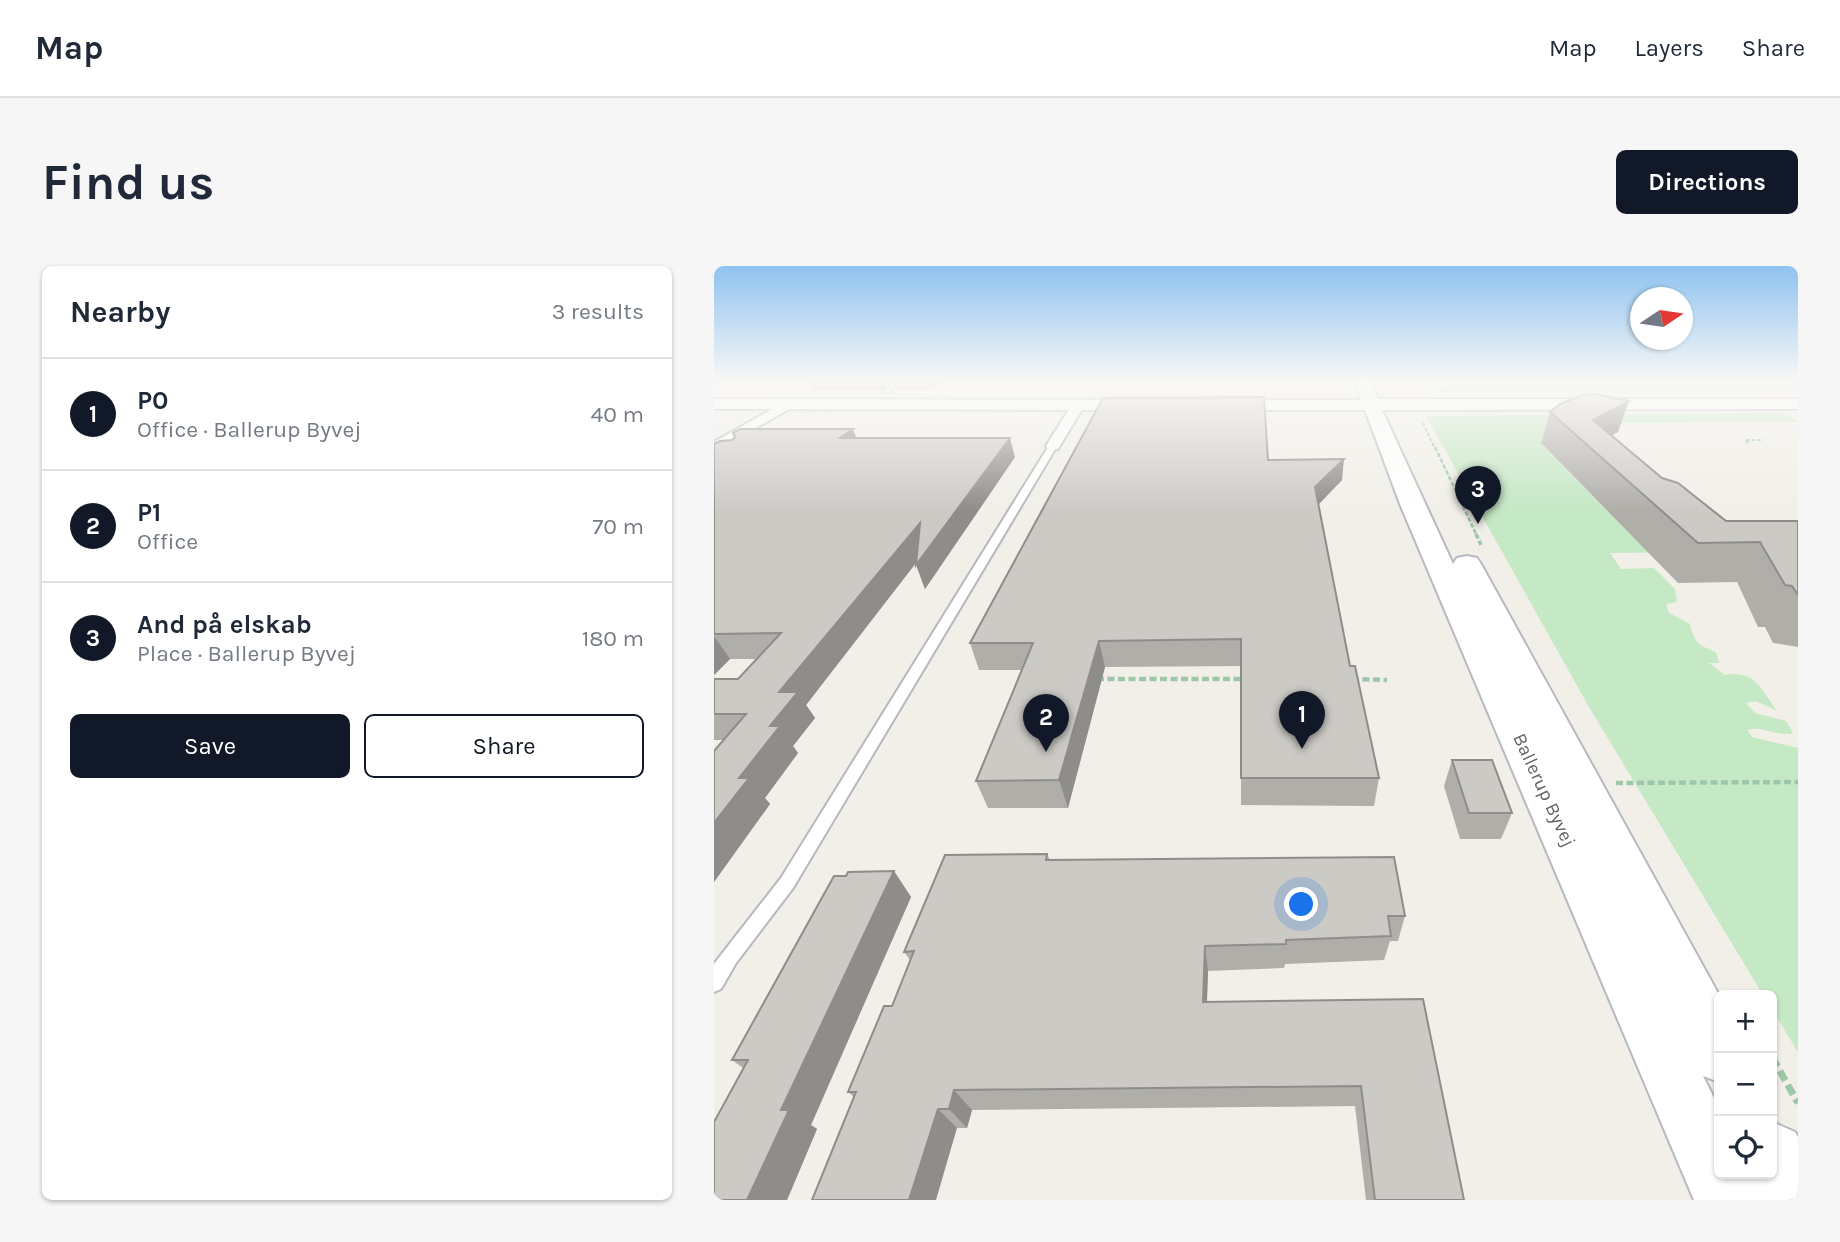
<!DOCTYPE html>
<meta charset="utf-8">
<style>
body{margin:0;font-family:Karla,sans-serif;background:#f6f6f7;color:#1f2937}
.controls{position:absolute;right:21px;bottom:21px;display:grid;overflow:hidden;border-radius:10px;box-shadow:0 2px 5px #0004}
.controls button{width:63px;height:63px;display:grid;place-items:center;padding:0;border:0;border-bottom:2px solid #e0e1e3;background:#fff;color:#1f2937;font:35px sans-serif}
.compass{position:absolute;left:916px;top:21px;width:63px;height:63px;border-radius:50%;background:#fff;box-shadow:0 2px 5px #0004;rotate:77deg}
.you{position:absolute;left:588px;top:639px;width:24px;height:24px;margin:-18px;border:5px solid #fff;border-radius:50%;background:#1a73e8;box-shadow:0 0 0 10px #1a73e833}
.badge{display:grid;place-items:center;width:46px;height:46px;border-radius:50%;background:#111827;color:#fff;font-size:23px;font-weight:700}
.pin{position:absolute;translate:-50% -58px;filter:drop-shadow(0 2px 4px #0008)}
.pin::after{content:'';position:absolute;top:37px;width:24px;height:21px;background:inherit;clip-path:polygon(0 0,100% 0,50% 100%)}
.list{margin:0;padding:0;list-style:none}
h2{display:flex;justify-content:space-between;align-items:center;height:91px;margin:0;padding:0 28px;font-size:30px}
h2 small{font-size:23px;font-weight:400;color:#747a83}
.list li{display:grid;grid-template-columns:46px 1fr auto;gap:21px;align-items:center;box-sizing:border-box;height:112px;padding:0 28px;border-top:2px solid #e0e1e3}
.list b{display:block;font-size:26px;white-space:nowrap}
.list p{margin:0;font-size:23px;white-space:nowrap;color:#747a83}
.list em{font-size:23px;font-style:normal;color:#747a83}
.actions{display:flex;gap:14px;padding:21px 28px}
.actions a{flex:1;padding:16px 0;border:2px solid #111827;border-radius:10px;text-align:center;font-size:24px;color:#111827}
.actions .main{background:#111827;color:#fff}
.icon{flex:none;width:38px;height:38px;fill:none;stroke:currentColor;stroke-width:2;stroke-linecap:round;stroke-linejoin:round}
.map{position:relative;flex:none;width:1084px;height:934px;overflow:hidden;border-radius:10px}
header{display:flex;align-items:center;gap:42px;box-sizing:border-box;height:98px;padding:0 35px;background:#fff;border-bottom:2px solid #e0e1e3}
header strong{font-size:33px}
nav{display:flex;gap:38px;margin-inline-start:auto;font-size:24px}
.intro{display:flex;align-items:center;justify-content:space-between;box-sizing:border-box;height:168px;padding:0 42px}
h1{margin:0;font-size:49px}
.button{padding:18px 32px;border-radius:10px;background:#111827;color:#fff;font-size:24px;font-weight:700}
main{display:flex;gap:42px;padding:0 42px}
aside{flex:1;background:#fff;border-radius:10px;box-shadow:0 2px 5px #0004}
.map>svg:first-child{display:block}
.green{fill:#c5e8c5}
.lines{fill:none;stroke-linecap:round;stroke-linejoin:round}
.lane-casing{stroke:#b5b8bc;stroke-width:4}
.street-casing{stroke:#b5b8bc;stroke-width:4}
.secondary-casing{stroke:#b6babf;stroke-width:4}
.path-far4{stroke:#9cc7a9;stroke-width:2;stroke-dasharray:3.5 2;stroke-linecap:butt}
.path-far3{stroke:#9cc7a9;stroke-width:2.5;stroke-dasharray:4.5 2;stroke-linecap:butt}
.path-far2{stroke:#9cc7a9;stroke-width:3.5;stroke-dasharray:5 2.5;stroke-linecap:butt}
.path-far1{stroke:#9cc7a9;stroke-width:4.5;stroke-dasharray:7 3.5;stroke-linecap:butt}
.path{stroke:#9cc7a9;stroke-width:7;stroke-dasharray:11 5;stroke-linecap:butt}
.lane{fill:#fff;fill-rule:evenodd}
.street{fill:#fff;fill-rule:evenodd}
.secondary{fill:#fff;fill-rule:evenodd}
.wall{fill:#afaea9}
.shaded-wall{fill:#8f8d8a}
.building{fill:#cccac5;stroke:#8f8d8a;stroke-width:2}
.labels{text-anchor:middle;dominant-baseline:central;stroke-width:6;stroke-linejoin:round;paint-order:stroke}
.street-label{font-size:19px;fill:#5f6368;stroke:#fff}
</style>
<header>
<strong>Map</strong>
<nav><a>Map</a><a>Layers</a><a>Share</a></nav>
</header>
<div class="intro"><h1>Find us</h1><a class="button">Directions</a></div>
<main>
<aside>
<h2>Nearby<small>3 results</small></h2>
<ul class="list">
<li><span class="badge">1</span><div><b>P0</b><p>Office · Ballerup Byvej</p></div><em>40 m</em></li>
<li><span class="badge">2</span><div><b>P1</b><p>Office</p></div><em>70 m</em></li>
<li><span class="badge">3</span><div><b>And på elskab</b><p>Place · Ballerup Byvej</p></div><em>180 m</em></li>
</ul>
<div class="actions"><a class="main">Save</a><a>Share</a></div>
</aside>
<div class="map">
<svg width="1084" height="934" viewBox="0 0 1084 934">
<rect width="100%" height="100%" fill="#f1efe8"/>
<!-- green -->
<g class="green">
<path d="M 741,114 L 854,114 L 915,120 L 909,114 L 1084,115 L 1084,126 L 712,127 L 736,119 Z"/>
<path d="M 1069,147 L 1084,156 L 881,157 L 836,167 L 828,179 L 919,271 L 1084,285 L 896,287 L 907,303 L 940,302 L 961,323 L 963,336 L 952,338 L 955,347 L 976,358 C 980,377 986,380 1002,386 L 1005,397 L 995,397 L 1011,409 C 1042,404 1047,423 1063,445 L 1042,435 L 1032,437 L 1041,447 L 1072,455 L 1079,467 C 1060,471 1050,459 1033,464 L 1038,471 L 1084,482 L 1084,786 L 1058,743 L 1058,729 L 1049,729 L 875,441 L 712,150 Z"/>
</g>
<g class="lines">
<!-- lane casing -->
<g class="lane-casing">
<g id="lane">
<path d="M 184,114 L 191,114 L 175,126 L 171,126 L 171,124 Z"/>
<path d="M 336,178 L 343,180 L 79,622 L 22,697 L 7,723 L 0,726 L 0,698 L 67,612 Z"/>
</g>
</g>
<!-- street casing -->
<g class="street-casing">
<g id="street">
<path d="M 76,133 L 80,134 L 80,140 L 0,186 L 0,176 Z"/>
<path d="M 364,136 L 370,140 L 344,183 L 339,184 L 334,183 L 332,180 L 359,137 Z"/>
</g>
</g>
<!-- secondary casing -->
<g class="secondary-casing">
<g id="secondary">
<path d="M 646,114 L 655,115 L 664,133 L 1084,133 L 1084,143 L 668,144 L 739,298 L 743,292 L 753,290 L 763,292 L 767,298 L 1005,729 L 1005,816 L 989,810 L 1005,842 L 1005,908 L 1058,908 L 1058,856 L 1081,866 L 1084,871 L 1084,934 L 980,934 L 686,238 L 651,144 L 499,144 L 490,139 L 499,134 L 647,134 L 641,118 Z"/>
<path d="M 0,133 L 435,134 L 444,139 L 435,144 L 0,143 Z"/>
</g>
</g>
<!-- path-far4 -->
<g class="path-far4">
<path d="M 709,157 L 721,183"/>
<path d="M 1034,177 L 1031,174 L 1049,174"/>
</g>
<!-- path-far3 -->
<path class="path-far3" d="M 721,181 L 763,270"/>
<!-- path-far2 -->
<path class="path-far2" d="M 762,268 L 767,279"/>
<!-- path-far1 -->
<g class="path-far1">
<path d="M 383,413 L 532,413"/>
<path d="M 638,413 L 673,414"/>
<path d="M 902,517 L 1084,516"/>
</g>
<!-- path -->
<path class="path" d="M 1058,791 L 1084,837"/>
<!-- lane -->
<use href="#lane" class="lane"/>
<!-- street -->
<use href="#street" class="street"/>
<!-- secondary -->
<use href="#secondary" class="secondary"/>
</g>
<!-- wall -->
<g class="wall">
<path d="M 0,114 L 22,114 L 20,115 L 0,115 Z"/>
<path d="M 95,114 L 229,114 L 217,123 L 182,124 L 179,115 L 168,124 L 99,124 Z"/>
<path d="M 836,146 L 904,166 L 897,169 L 948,212 L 1012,255 L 1084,255 L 1084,381 L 1059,377 L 1051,361 L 1044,361 L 1023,316 L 964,317 L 827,177 Z"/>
<path d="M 143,172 L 301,191 L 211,323 L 202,297 L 92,439 L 101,452 L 79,480 L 84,487 L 51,532 L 56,538 L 0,616 L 9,474 L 0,474 L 0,413 L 24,413 L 43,393 L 16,393 L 0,409 L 0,178 Z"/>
<path d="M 554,194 L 628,214 L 604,239 L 636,400 L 665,512 L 660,540 L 527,539 L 527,400 L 391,401 L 354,542 L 274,542 L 262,515 L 308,404 L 265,404 L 256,377 Z"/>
<path d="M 738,494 L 798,547 L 787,573 L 746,573 L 730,520 Z"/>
<path d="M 333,588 L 336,594 L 691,650 L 684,675 L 676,675 L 670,694 L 571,698 L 570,702 L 494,705 L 493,736 L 709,733 L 750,934 L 652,934 L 641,840 L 258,844 L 253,862 L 243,862 L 140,831 L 134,826 L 178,740 L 196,694 L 190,686 Z"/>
<path d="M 180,605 L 197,631 L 97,859 L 103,863 L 73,934 L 29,802 L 18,794 L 132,610 Z"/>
</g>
<!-- shaded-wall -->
<g class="shaded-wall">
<path d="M 165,114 L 179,114 L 179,115 L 168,124 Z"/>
<path d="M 215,114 L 229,114 L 217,123 Z"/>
<path d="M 915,135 L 904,166 L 877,182 L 879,154 Z"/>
<path d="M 139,163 L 146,182 L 126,172 Z"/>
<path d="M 296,172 L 301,191 L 211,323 L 202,299 Z"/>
<path d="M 630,193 L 628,214 L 599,244 L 601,221 Z"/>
<path d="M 206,257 L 215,280 L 92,439 L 101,452 L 79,480 L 84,487 L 51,532 L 56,538 L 0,616 L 0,557 L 25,512 L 65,426 Z"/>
<path d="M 0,370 L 16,393 L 0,409 Z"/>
<path d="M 385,375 L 391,401 L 354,542 L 345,514 Z"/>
<path d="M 180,605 L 197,631 L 97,859 L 103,863 L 73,934 L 33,934 L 67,844 Z"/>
<path d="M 491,680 L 494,705 L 492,759 L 489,736 Z"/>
<path d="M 240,824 L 258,844 L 253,862 L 235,843 Z"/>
<path d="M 224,843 L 243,862 L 222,934 L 195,934 Z"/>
</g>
<!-- building -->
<g class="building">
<path d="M 882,128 L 915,135 L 879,154 L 948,212 L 964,217 L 1012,255 L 1084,255 L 1084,329 L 1078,320 L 1071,319 L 1046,276 L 984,277 L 836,146 L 846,138 L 869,129 Z"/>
<path d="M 550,131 L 554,194 L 630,193 L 601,221 L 636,400 L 641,400 L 665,512 L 527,512 L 527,373 L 385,375 L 345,514 L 262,515 L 319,377 L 256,377 L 389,132 Z"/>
<path d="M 26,163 L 139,163 L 126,172 L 296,172 L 202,299 L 206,257 L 65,426 L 84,426 L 56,460 L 66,460 L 25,512 L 35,512 L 0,557 L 0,485 L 32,448 L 0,448 L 0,413 L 24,413 L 67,367 L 0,368 L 0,178 L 6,175 L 18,174 L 21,171 L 19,167 Z"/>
<path d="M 738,494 L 778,494 L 798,547 L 755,547 Z"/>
<path d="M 333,588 L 332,594 L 680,591 L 691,650 L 674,650 L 677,670 L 572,674 L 572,678 L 491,680 L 489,736 L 709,733 L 750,934 L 661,934 L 647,820 L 240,824 L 235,843 L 224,843 L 195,934 L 98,934 L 142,826 L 134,826 L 170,740 L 178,740 L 200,685 L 190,686 L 231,589 Z"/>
<path d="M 180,605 L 67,844 L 75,844 L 33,934 L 0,934 L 0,856 L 34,794 L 18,794 L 120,610 L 132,610 L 134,606 Z"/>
</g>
<!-- sky -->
<linearGradient id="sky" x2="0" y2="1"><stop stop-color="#8fc3f1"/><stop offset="0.47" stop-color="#f9f8f5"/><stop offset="1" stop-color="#f9f8f5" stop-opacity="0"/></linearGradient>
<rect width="1084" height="245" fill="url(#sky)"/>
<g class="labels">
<!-- street labels -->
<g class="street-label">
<text transform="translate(830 524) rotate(65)">Ballerup Byvej</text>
</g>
</g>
</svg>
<div class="controls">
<button>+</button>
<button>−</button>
<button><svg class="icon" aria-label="locate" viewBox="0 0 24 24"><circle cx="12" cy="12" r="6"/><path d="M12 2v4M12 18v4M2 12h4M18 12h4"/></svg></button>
</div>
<svg class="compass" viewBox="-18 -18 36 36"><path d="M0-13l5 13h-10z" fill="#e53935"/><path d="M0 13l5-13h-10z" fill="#747a83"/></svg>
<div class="you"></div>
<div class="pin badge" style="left:588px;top:483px">1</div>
<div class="pin badge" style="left:332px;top:486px">2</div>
<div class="pin badge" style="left:764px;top:258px">3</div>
</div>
</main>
